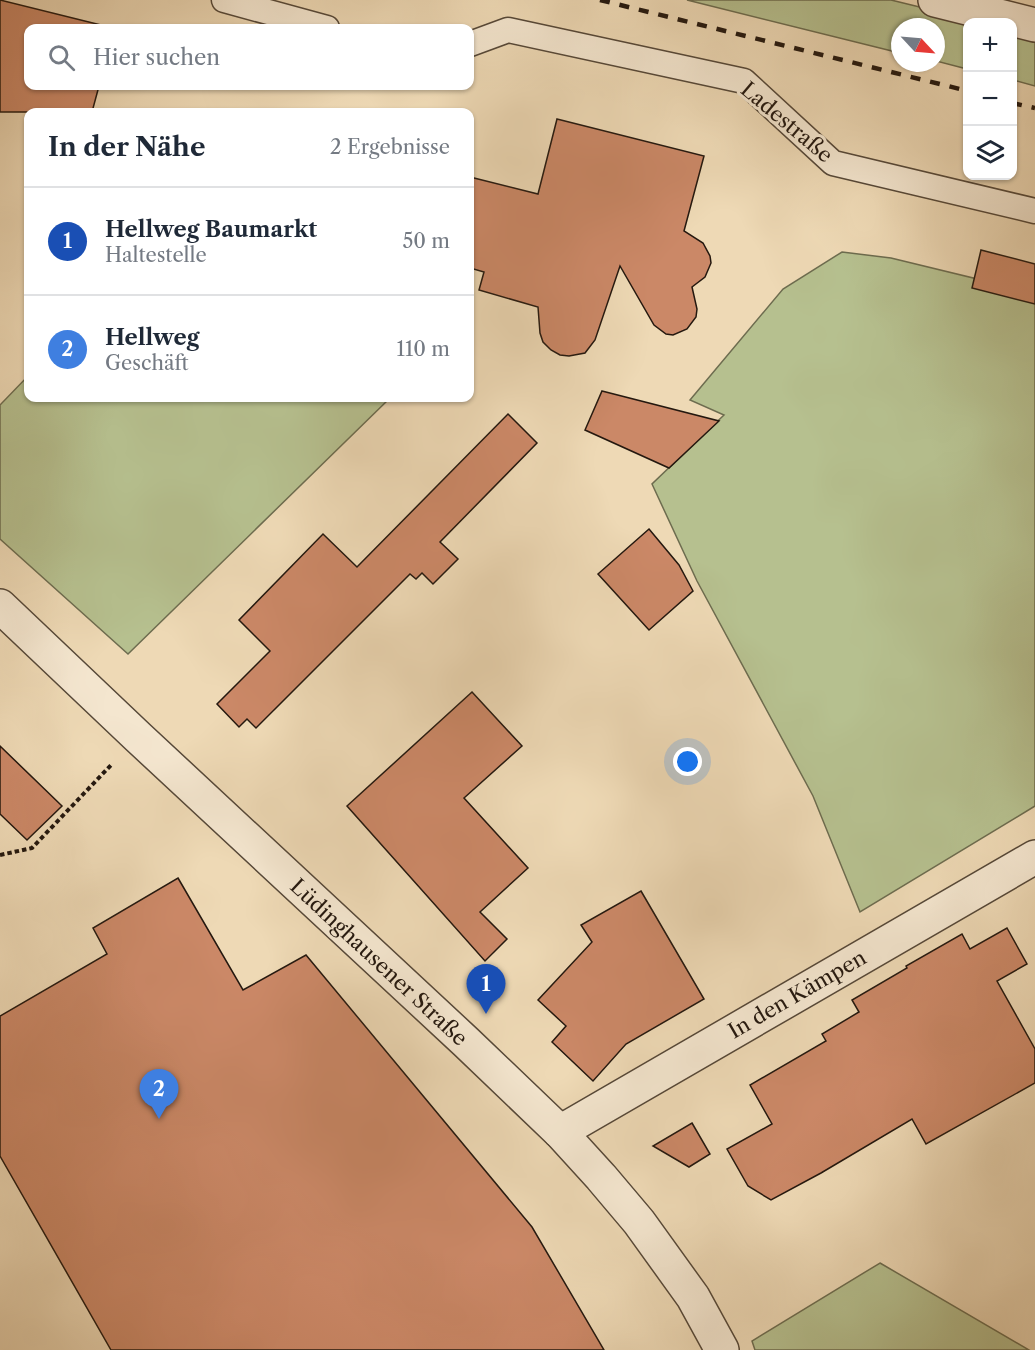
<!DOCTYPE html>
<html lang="de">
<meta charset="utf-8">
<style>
body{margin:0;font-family:"Libre Caslon Text",serif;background:#f6f6f7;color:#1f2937}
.controls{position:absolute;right:18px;top:18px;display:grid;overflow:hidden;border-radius:12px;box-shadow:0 2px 4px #0004}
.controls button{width:54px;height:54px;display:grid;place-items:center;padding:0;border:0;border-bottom:2px solid #e0e1e3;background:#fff;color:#1f2937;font:30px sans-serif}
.compass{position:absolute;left:891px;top:18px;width:54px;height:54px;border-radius:50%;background:#fff;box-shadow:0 2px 4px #0004;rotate:116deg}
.you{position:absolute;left:688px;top:762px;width:21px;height:21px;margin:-15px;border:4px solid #fff;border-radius:50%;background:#1a73e8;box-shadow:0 0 0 9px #1a73e833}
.badge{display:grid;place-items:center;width:39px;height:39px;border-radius:50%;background:#8f2418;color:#fff;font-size:20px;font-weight:700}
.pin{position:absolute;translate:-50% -50px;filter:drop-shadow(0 2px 3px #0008)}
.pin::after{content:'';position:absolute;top:32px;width:21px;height:18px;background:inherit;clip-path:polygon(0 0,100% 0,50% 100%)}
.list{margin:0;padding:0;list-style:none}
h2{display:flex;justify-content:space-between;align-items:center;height:78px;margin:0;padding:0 24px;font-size:26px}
h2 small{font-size:20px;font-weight:400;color:#747a83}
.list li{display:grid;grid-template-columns:39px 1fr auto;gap:18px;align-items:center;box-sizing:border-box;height:108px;padding:0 24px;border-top:2px solid #e0e1e3}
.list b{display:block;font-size:22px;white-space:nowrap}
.list p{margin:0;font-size:20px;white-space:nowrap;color:#747a83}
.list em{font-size:20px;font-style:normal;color:#747a83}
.icon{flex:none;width:33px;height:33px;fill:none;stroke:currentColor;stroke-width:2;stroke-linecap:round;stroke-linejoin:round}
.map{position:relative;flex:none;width:1035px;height:1350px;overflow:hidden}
.search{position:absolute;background:#fff;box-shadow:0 2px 4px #0004;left:24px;top:24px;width:450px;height:66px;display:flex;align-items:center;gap:15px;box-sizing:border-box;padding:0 21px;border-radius:12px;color:#747a83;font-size:22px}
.panel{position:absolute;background:#fff;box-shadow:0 2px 4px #0004;left:24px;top:108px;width:450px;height:294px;border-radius:12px}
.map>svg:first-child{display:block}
.green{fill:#b6c08f;stroke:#6d6c4f;stroke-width:1.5}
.building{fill:#cb8867;stroke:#24180f;stroke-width:1.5}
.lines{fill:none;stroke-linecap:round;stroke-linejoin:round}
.service-casing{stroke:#564838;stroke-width:27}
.minor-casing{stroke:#564838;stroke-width:36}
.tertiary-casing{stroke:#564838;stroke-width:36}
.path{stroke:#24180f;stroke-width:4;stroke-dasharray:4.5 3;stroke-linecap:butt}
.service{stroke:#f4e6cf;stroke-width:24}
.minor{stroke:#f4e6cf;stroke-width:33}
.tertiary{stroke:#f4e6cf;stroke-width:33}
.rail{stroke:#24180f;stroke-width:4.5;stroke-dasharray:10 10;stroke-linecap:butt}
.labels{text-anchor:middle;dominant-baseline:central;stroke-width:6;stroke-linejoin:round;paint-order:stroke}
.street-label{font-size:21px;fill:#24180f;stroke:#f4e6cf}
</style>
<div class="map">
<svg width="1035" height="1350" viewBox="0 0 1035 1350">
<rect width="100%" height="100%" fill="#eed9b5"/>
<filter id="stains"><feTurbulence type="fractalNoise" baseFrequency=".00333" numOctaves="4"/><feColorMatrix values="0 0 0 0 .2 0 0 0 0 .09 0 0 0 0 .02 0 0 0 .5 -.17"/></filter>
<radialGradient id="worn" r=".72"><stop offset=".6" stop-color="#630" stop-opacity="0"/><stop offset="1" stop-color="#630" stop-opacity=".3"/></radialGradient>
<!-- green -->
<g class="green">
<path d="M 687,0 L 891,0 L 981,22 L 968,22 L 967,69 L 936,61 L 936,27 L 900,27 L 900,53 Z"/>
<path d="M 1012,30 L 1035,36 L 1035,86 L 1013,80 Z"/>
<path d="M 842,252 L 891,258 L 1035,293 L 1035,806 L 860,912 L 813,796 L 697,581 L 652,484 L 724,415 L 690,400 L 783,289 Z"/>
<path d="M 28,376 L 28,398 L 390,398 L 128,654 L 0,539 L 0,405 Z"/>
<path d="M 880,1263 L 1029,1350 L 755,1350 L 752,1341 Z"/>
</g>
<!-- building -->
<g class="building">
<path d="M 0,0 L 113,28 L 28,28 L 28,86 L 99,86 L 92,112 L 0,112 Z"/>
<path d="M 557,119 L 704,156 L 684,231 L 703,243 L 710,256 L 711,263 L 705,277 L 692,287 L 697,309 L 696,317 L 687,329 L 673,335 L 666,334 L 654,325 L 620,266 L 595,340 L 585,353 L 569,356 L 560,355 L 551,350 L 543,342 L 540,333 L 538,307 L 479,290 L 484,272 L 470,268 L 470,177 L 538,194 Z"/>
<path d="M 981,250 L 1035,264 L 1035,304 L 972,288 Z"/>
<path d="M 602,391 L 719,421 L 669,468 L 585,430 Z"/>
<path d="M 508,414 L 537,443 L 440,542 L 458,559 L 433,584 L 422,573 L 416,579 L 410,574 L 256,728 L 247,719 L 239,727 L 217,704 L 270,651 L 239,620 L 323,534 L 357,567 Z"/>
<path d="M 649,529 L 679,565 L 693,591 L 649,630 L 598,574 Z"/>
<path d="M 472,692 L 522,746 L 464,798 L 528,868 L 480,912 L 507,939 L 485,961 L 347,806 Z"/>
<path d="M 0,746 L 62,806 L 27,840 L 0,814 Z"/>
<path d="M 178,878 L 243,990 L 306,955 L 532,1227 L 604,1350 L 111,1350 L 0,1156 L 0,1016 L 107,954 L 93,928 Z"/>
<path d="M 641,891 L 704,999 L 626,1044 L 593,1081 L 552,1042 L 566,1026 L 538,1000 L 592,942 L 581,925 Z"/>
<path d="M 1007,928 L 1027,964 L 997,981 L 1035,1049 L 1035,1083 L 926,1144 L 912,1119 L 821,1173 L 771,1200 L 748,1186 L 727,1149 L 772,1124 L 750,1085 L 826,1041 L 822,1034 L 859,1012 L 852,1000 L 907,968 L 906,966 L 962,934 L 970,949 Z"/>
<path d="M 692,1123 L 710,1154 L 689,1167 L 653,1146 Z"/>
</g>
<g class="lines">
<!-- service casing -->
<g class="service-casing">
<g id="service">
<path d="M 224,0 L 327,28"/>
<path d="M 470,44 L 508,30 L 744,81 L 833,163 L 1035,211"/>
</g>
</g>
<!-- minor casing -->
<g class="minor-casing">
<g id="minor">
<path d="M 935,0 L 1035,25"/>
<path d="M 560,1132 L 1035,857"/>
</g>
</g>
<!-- tertiary casing -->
<g class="tertiary-casing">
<path id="tertiary" d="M 0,606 L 138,737 L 466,1042 L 560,1132 L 601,1177 L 639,1222 L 693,1297 L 722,1350"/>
</g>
<!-- path -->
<path class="path" d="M 0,855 L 32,848 L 112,764"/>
<!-- service -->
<use href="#service" class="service"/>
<!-- minor -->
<use href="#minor" class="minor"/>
<!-- tertiary -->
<use href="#tertiary" class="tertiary"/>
<!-- rail -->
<g class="rail">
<path d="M 600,0 L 968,91"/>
<path d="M 1012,103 L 1035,108"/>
</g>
</g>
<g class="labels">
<!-- street labels -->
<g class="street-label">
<text transform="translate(787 122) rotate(40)">Ladestraße</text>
<text transform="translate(379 962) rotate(43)">Lüdinghausener Straße</text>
<text transform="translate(797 994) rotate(-30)">In den Kämpen</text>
</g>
</g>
<rect width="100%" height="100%" filter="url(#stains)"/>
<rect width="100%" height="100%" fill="url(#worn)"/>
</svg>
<div class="controls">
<button>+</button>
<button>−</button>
<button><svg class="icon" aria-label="layers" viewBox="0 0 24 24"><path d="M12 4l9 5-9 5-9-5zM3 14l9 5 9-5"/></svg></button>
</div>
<svg class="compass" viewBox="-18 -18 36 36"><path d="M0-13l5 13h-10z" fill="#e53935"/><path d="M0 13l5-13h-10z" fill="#747a83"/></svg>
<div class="you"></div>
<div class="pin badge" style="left:486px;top:1014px;background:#1a4fb4">1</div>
<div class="pin badge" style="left:159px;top:1119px;background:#3f7fe0">2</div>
<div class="search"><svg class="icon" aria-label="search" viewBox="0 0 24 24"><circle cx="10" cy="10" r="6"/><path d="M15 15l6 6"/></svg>Hier suchen</div>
<section class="panel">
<h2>In der Nähe<small>2 Ergebnisse</small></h2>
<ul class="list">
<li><span class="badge" style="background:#1a4fb4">1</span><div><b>Hellweg Baumarkt</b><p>Haltestelle</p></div><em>50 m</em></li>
<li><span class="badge" style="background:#3f7fe0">2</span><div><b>Hellweg</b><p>Geschäft</p></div><em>110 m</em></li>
</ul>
</section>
</div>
